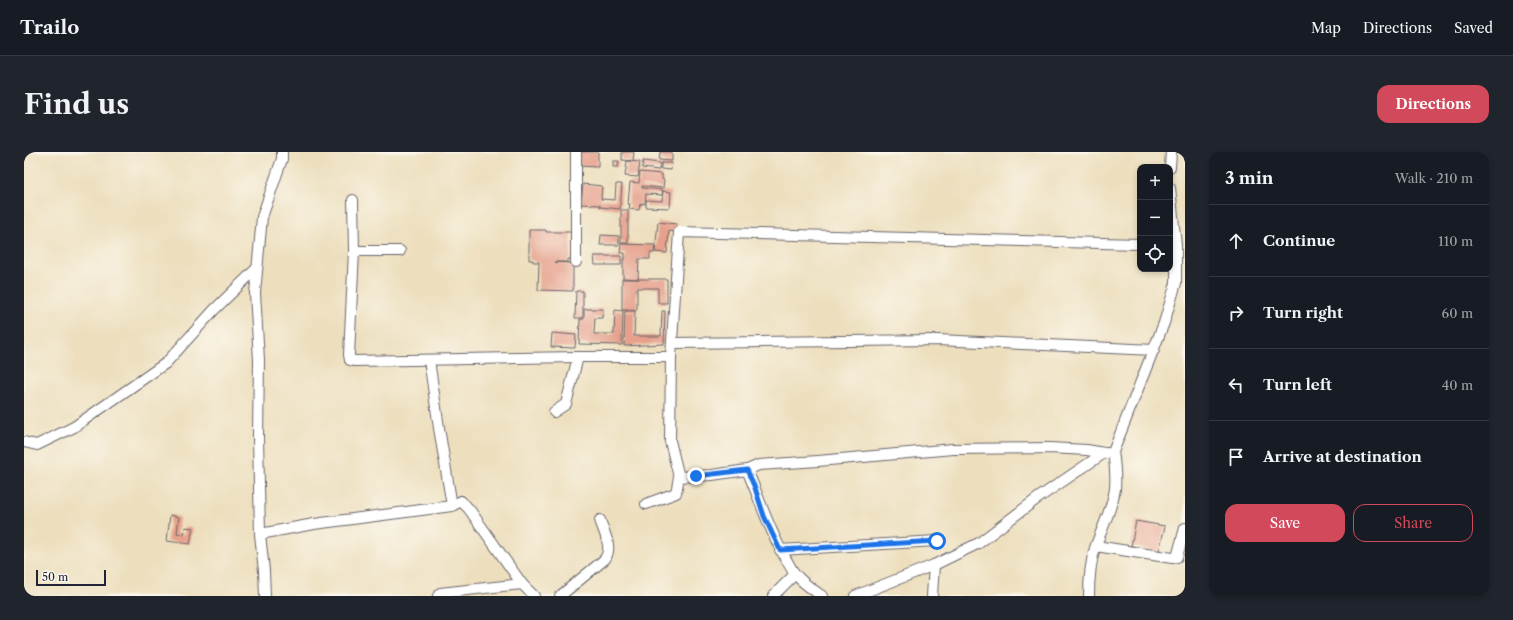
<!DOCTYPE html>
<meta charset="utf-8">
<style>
body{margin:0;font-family:"Libre Caslon Text",serif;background:#20242c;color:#f1f3f6}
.controls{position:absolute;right:12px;top:12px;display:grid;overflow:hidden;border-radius:8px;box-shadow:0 2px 6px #0003}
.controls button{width:36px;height:36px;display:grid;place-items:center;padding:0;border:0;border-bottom:1px solid #363941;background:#171b24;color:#f1f3f6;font:20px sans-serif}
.scale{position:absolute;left:12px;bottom:10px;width:70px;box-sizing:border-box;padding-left:4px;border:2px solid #22223b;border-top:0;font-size:11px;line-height:14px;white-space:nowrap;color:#22223b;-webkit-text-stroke:3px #fbf7ec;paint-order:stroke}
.stop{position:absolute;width:12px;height:12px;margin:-9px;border:3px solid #1a73e8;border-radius:50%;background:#fff}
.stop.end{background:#1a73e8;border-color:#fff;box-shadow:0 1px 4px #0008}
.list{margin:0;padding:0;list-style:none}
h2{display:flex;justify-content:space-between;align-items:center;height:52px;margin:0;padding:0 16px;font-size:17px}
h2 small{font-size:13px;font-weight:400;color:#9ea1a6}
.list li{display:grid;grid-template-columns:26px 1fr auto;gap:12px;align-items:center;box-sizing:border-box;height:72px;padding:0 16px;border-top:1px solid #363941}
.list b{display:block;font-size:15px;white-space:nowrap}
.list em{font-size:13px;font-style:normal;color:#9ea1a6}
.actions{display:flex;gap:8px;padding:12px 16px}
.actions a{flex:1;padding:9px 0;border:1px solid #d1495b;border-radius:12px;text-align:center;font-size:14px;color:#d1495b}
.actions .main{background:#d1495b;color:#fff}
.icon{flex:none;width:22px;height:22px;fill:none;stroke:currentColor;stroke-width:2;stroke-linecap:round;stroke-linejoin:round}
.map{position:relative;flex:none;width:1161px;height:444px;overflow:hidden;border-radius:12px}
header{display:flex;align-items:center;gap:24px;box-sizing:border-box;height:56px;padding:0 20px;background:#171b24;border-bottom:1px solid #363941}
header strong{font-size:19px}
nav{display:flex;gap:22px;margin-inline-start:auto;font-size:14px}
.intro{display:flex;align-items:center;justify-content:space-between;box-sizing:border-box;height:96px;padding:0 24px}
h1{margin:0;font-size:28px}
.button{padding:10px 18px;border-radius:12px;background:#d1495b;color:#fff;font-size:14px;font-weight:700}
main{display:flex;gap:24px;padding:0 24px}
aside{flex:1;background:#171b24;border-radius:12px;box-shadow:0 2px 6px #0003}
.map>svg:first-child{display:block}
.building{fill:#e6a08c}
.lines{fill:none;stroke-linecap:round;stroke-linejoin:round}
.minor-casing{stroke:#696469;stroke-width:12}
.minor{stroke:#fff;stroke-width:10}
.route{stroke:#1a73e8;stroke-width:5}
</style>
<header>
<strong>Trailo</strong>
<nav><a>Map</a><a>Directions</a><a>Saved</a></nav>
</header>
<div class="intro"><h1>Find us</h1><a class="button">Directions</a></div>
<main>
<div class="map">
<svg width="1161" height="444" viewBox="0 0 1161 444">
<rect width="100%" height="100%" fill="#fbf7ec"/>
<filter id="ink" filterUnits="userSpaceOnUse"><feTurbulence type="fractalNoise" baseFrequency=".025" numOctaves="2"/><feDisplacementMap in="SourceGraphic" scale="8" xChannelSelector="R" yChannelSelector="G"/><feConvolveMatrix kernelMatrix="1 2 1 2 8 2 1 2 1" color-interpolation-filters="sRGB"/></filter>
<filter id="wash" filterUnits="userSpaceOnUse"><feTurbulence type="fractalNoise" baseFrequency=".012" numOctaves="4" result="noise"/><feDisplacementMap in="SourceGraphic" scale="16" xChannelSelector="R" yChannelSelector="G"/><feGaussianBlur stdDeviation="0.9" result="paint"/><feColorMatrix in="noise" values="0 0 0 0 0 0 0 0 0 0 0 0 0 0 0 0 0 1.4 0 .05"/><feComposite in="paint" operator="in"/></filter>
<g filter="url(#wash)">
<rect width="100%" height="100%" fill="#eddfbe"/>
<g id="blocks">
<!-- building -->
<g class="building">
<path d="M 555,0 L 574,0 L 574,15 L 555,14 Z"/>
<path d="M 598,0 L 610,0 L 609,9 L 598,8 Z"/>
<path d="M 636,0 L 648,0 L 648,9 L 635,8 Z"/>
<path d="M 589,9 L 595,9 L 594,15 L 589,15 Z"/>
<path d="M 603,9 L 616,10 L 614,25 L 601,24 Z"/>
<path d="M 619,9 L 636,11 L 635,18 L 618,16 Z"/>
<path d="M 637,11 L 648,11 L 647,18 L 637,17 Z"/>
<path d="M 616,20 L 638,22 L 638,27 L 640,28 L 639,36 L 618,34 L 618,36 L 639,38 L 638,43 L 622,42 L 621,52 L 617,51 L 617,53 L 616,52 L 615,58 L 605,57 L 606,52 L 604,52 L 606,30 L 615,31 Z"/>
<path d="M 559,32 L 578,34 L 577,47 L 591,48 L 592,32 L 598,32 L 596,57 L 576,55 L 576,53 L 557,52 Z"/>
<path d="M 639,39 L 647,40 L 646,56 L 622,55 L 622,48 L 638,49 Z"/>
<rect x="597" y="58" width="7" height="33"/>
<path d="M 634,70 L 653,72 L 652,80 L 645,79 L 643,101 L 631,100 Z"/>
<path d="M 505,78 L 522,78 L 522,80 L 547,80 L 547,107 L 544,107 L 544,110 L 530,110 L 549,111 L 549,139 L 514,138 L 515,110 L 509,110 L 509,108 L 505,108 Z"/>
<path d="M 577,83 L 595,84 L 595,93 L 576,93 Z"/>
<path d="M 597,92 L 631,93 L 630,101 L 626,101 L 626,107 L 615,107 L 614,127 L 599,126 L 599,107 L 601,107 L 601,101 L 596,101 Z"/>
<path d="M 570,104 L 597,104 L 597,113 L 571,113 Z"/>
<path d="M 598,127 L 643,127 L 643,151 L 634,151 L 634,136 L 613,136 L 613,158 L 598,158 Z"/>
<path d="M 552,139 L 559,139 L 559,166 L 551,166 Z"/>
<path d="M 560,157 L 579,157 L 578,166 L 571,166 L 570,182 L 590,182 L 591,158 L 599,159 L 598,193 L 555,192 L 556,167 L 560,167 Z"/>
<path d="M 601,159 L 611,159 L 610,184 L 637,184 L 638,159 L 641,159 L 640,192 L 600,194 Z"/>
<path d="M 528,181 L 552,183 L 551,196 L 527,195 Z"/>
<path d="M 146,363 L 155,365 L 153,381 L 160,383 L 161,375 L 169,376 L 166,392 L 143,389 Z"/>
<path d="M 1112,369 L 1141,374 L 1135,400 L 1107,394 Z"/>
</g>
</g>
</g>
<g filter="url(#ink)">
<use href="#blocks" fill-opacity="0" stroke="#696469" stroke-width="1"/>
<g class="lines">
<!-- minor casing -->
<g class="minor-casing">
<g id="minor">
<path d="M 258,0 L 258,7 L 238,65 L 231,141 L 235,208 L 234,284 L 236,382 L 290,372 L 428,354 L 437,349 L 445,357 L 498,432 L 510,444"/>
<path d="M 552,0 L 552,110"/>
<path d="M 1146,15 L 1147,0"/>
<path d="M 329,48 L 330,99 L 325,203 L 326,208 L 330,209 L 554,205 L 647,205 L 646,289 L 655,325"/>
<path d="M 330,99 L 376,99"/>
<path d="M 648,191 L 914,188 L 1130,198"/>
<path d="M 647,205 L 655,80 L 1116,92"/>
<path d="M 405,208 L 415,276 L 428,354"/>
<path d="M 530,260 L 542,252 L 554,205"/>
<path d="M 0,290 L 13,293 L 50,275 L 142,211 L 190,158 L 233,116"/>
<path d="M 723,318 L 735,313 L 794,309 L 929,297 L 1025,296 L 1063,298 L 1080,301"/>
<path d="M 622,352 L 652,341 L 655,325 L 688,323 L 723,318 C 736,347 745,379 762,407 C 765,412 768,419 772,423 C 779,431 789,438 798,444"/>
<path d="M 236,382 L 240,419 L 241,444"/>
<path d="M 1072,394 L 1148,406 L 1153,405 L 1161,376"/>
<path d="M 756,398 L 913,389"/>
<path d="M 414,444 L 416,441 L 498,432"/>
<path d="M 536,444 L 581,407 C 589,395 580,381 576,368"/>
<path d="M 749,444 L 771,422"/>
<path d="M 831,444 L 910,413 L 955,391 L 1014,346 L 1080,301 L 1083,301"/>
<path d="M 908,444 L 910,413"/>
<path d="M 1065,444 C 1065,427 1066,412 1071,396 C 1078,376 1088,357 1091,337 C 1092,324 1091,313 1089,300 L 1140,171 L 1152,131 L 1152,93 L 1146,36"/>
</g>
</g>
<!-- minor -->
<use href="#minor" class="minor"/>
</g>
</g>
<g class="lines" filter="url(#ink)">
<!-- route -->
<path class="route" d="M 672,324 L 723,318 L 731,336 L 740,364 L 756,398 L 913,389"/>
</g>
</svg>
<div class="controls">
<button>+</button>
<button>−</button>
<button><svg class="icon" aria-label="locate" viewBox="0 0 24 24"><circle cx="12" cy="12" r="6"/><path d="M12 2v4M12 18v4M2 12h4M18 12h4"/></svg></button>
</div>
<div class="scale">50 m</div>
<div class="stop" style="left:913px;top:389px"></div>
<div class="stop end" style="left:672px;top:324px"></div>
</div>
<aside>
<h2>3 min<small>Walk · 210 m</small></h2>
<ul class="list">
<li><svg class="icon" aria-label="ahead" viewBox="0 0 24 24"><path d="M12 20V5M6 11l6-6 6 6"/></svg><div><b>Continue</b></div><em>110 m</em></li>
<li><svg class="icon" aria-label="right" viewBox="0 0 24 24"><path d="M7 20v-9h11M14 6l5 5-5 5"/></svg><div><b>Turn right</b></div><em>60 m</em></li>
<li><svg class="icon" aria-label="left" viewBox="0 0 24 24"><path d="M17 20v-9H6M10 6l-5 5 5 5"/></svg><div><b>Turn left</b></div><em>40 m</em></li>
<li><svg class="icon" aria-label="arrive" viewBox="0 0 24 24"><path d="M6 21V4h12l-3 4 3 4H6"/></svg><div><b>Arrive at destination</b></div></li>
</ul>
<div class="actions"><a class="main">Save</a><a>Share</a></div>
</aside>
</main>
